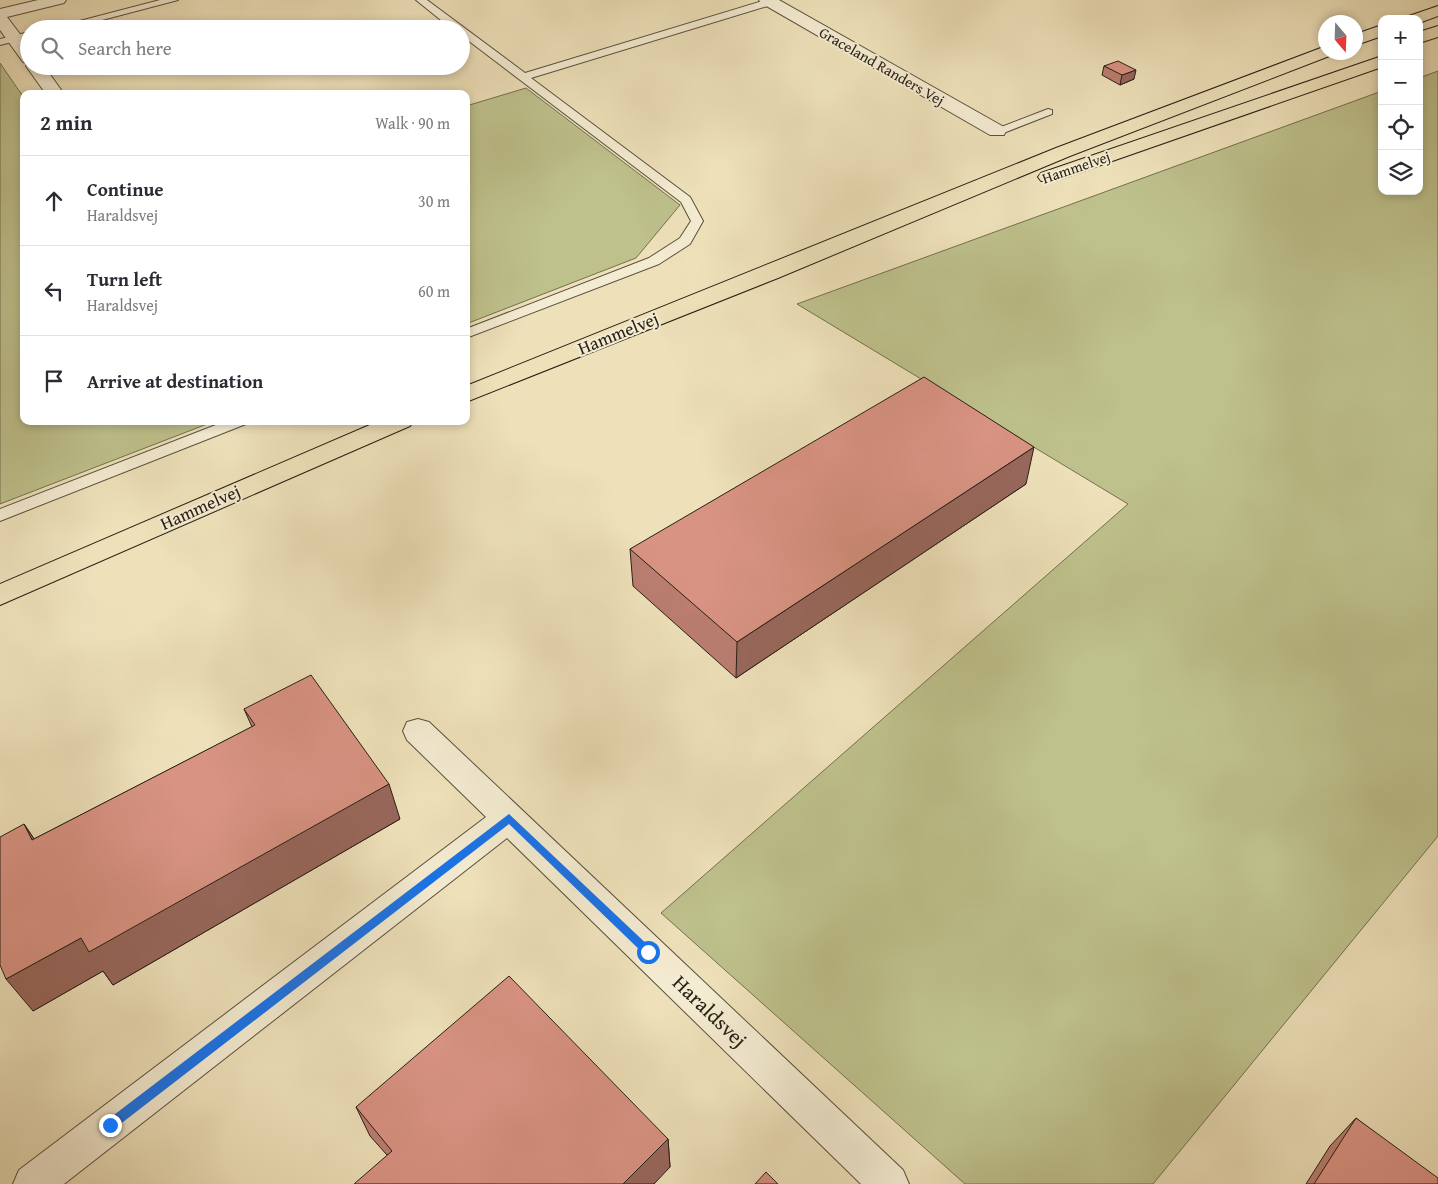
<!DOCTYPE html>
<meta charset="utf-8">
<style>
body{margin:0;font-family:"Gentium Book Plus",serif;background:#f2f2f3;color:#2b2b33}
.controls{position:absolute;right:15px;top:15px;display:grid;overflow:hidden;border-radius:10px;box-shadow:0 2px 8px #0003}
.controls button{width:45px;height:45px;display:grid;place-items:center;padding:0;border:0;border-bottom:1px solid #e1e1e2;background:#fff;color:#2b2b33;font:25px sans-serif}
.compass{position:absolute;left:1318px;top:15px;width:45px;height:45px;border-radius:50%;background:#fff;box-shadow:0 2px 8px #0003;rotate:161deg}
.stop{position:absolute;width:15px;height:15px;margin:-11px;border:4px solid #1a73e8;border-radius:50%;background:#fff}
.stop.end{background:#1a73e8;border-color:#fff;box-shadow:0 1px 5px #0008}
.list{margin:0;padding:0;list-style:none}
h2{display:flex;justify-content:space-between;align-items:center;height:65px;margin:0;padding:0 20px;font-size:21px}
h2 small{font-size:16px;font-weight:400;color:#7c7c81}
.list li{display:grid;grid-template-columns:32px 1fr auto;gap:15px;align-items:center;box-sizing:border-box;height:90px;padding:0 20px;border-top:1px solid #e1e1e2}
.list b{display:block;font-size:19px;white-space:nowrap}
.list p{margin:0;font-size:16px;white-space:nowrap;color:#7c7c81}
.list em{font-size:16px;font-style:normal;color:#7c7c81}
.icon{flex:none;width:28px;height:28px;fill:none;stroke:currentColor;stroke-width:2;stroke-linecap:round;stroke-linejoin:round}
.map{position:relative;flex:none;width:1438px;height:1184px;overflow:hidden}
.search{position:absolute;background:#fff;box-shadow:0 2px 8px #0003;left:20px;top:20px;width:450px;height:55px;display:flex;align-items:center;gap:12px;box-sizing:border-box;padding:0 18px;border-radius:28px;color:#7c7c81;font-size:19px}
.panel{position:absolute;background:#fff;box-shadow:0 2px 8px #0003;left:20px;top:90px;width:450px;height:335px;border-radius:10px}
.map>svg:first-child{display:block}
.green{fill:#bec18c;stroke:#737050}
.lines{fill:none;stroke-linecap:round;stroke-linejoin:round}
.service-casing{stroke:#5a503e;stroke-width:2}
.minor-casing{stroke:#5a503e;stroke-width:2}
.trunk-casing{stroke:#281f15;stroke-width:2}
.service{fill:#f4ecd2;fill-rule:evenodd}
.minor{fill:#f4ecd2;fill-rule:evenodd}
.trunk{fill:#eee1ba;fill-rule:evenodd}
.wall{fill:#bb7e71;stroke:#281f15}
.shaded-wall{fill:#98675c;stroke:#281f15}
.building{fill:#d99383;stroke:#281f15}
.route{fill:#1a73e8}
.labels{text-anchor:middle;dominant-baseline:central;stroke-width:4;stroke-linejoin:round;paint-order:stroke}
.far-street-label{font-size:15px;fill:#281f15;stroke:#f4ecd2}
.street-label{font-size:18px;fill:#281f15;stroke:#f4ecd2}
.near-street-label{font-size:21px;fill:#281f15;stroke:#f4ecd2}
</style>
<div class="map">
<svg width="1438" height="1184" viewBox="0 0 1438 1184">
<rect width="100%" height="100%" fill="#eee1ba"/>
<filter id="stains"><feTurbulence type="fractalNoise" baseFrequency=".004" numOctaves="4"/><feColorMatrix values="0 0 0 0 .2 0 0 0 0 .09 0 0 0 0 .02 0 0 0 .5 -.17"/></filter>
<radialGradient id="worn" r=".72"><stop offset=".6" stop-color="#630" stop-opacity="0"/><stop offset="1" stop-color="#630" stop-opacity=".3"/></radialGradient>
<!-- green -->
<g class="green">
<path d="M 0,63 L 24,98 L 24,421 L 215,421 L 0,504 Z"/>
<path d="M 1438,71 L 1438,836 L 1153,1184 L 965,1184 L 661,913 L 1128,504 L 797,304 L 1382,91 L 1382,191 L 1419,191 L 1419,78 Z"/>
<path d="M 526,88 L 680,205 L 636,258 L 466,324 L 466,106 Z"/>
</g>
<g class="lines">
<!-- service casing -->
<g class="service-casing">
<g id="service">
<path d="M 160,0 L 178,0 L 68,29 L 49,29 Z"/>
<path d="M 416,0 L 427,0 L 525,73 L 766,0 L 774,0 L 774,4 L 531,78 L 690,197 L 703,221 L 690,244 L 659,264 L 466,338 L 466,329 L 649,258 L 680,238 L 691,221 L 681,202 L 461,35 L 461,29 L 452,29 Z"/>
<path d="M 29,32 L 29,38 L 0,45 L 0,39 Z"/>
<path d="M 1048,109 L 1052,110 L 1052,114 L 1001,134 L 997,135 L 991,131 Z"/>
<path d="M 226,421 L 249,421 L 246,424 L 0,521 L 0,509 Z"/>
</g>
</g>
<!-- minor casing -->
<g class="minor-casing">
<g id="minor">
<path d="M 38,0 L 66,0 L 64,3 L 7,17 L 29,46 L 29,66 L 44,66 L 64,94 L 46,94 L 26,66 L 28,63 L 23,62 L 0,30 L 0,9 Z"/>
<path d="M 759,0 L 779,0 L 1004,127 L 1006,131 L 1004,135 L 990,135 L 761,3 Z"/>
<path d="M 418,719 L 429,722 L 903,1170 L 909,1184 L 861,1184 L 507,838 L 64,1184 L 13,1184 L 19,1170 L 486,817 L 407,740 L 403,731 L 407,722 Z"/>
</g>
</g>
<!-- trunk casing -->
<g class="trunk-casing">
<g id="trunk">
<path d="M 1438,6 L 1438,16 L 1419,23 L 1419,19 L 1407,19 L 1409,16 Z"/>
<path d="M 1382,25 L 1382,36 L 1356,45 L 1356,34 Z"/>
<path d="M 1438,26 L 1438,37 L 1419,43 L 1419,32 Z"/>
<path d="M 1326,46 L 1326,52 L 1333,52 L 1332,55 L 1070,156 L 778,278 L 466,402 L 466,386 L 1056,148 Z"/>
<path d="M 1382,56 L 1382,67 L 1055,181 L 1041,181 L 1038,177 L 1041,173 Z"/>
<path d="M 379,421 L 413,421 L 410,426 L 0,605 L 0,584 Z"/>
</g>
</g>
<!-- service -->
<use href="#service" class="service"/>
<!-- minor -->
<use href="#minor" class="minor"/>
<!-- trunk -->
<use href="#trunk" class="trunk"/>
</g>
<!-- wall -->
<g class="wall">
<path d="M 1104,66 L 1134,79 L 1120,85 L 1102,75 Z"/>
<path d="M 1026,484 L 736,678 L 633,586 L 630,549 Z"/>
<path d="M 244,709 L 400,819 L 113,985 L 103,971 L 33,1011 L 24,824 L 34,839 L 252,727 Z"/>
<path d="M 356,1107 L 668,1139 L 670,1167 L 387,1155 L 370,1136 Z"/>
<path d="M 1356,1118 L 1438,1184 L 1306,1184 L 1330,1146 Z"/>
</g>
<!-- shaded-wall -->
<g class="shaded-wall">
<path d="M 1136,70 L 1134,79 L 1120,85 L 1122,75 Z"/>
<path d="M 1034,447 L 1026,484 L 736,678 L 737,642 Z"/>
<path d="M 389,784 L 400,819 L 113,985 L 103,971 L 33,1011 L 6,979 L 81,938 Z"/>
<path d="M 24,824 L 48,859 L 32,840 Z"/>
<path d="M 668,1139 L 670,1167 L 654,1184 L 623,1184 Z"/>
</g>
<!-- building -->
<g class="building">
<path d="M 1118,61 L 1136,70 L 1122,75 L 1104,66 Z"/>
<path d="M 924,377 L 1034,447 L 737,642 L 630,549 Z"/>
<path d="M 311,675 L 389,784 L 89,952 L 81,938 L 6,979 L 0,965 L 0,837 L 24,824 L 32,840 L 255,725 L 244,709 Z"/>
<path d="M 509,976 L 668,1139 L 623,1184 L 354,1184 L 392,1151 L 356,1107 Z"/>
<path d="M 1356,1118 L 1438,1178 L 1438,1184 L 1314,1184 Z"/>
<path d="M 766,1172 L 778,1184 L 755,1184 Z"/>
</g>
<!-- route -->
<path class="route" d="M 509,814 L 652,949 L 652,955 L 645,955 L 509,824 L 114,1129 L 106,1129 L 106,1121 Z"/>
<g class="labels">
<!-- far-street labels -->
<g class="far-street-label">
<text transform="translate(882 66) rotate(30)">Graceland Randers Vej</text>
<text transform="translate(1076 167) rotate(-19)">Hammelvej</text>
</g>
<!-- street labels -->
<g class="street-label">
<text transform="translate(618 333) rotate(-22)">Hammelvej</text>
<text transform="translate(200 507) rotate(-24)">Hammelvej</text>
</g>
<!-- near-street labels -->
<g class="near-street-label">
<text transform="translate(710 1011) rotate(44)">Haraldsvej</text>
</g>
</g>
<rect width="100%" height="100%" filter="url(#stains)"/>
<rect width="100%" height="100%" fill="url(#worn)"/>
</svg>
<div class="controls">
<button>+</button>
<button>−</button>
<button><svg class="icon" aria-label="locate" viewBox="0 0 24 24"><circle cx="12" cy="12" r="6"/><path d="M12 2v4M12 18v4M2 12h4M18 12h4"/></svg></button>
<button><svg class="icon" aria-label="layers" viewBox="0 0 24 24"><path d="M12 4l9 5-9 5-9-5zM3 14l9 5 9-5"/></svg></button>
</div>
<svg class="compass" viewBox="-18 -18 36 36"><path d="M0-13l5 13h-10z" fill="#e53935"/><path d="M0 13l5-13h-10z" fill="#7c7c81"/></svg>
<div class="stop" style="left:648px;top:952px"></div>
<div class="stop end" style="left:110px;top:1125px"></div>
<div class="search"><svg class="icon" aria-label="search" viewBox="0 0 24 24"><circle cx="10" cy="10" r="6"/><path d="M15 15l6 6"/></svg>Search here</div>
<section class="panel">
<h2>2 min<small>Walk · 90 m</small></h2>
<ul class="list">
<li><svg class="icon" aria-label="ahead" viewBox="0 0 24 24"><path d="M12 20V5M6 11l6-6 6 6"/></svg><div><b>Continue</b><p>Haraldsvej</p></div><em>30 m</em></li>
<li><svg class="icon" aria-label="left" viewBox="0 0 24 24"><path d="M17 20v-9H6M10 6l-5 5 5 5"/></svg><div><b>Turn left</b><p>Haraldsvej</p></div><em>60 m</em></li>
<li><svg class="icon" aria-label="arrive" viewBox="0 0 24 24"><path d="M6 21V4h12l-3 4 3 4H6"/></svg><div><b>Arrive at destination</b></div></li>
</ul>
</section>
</div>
